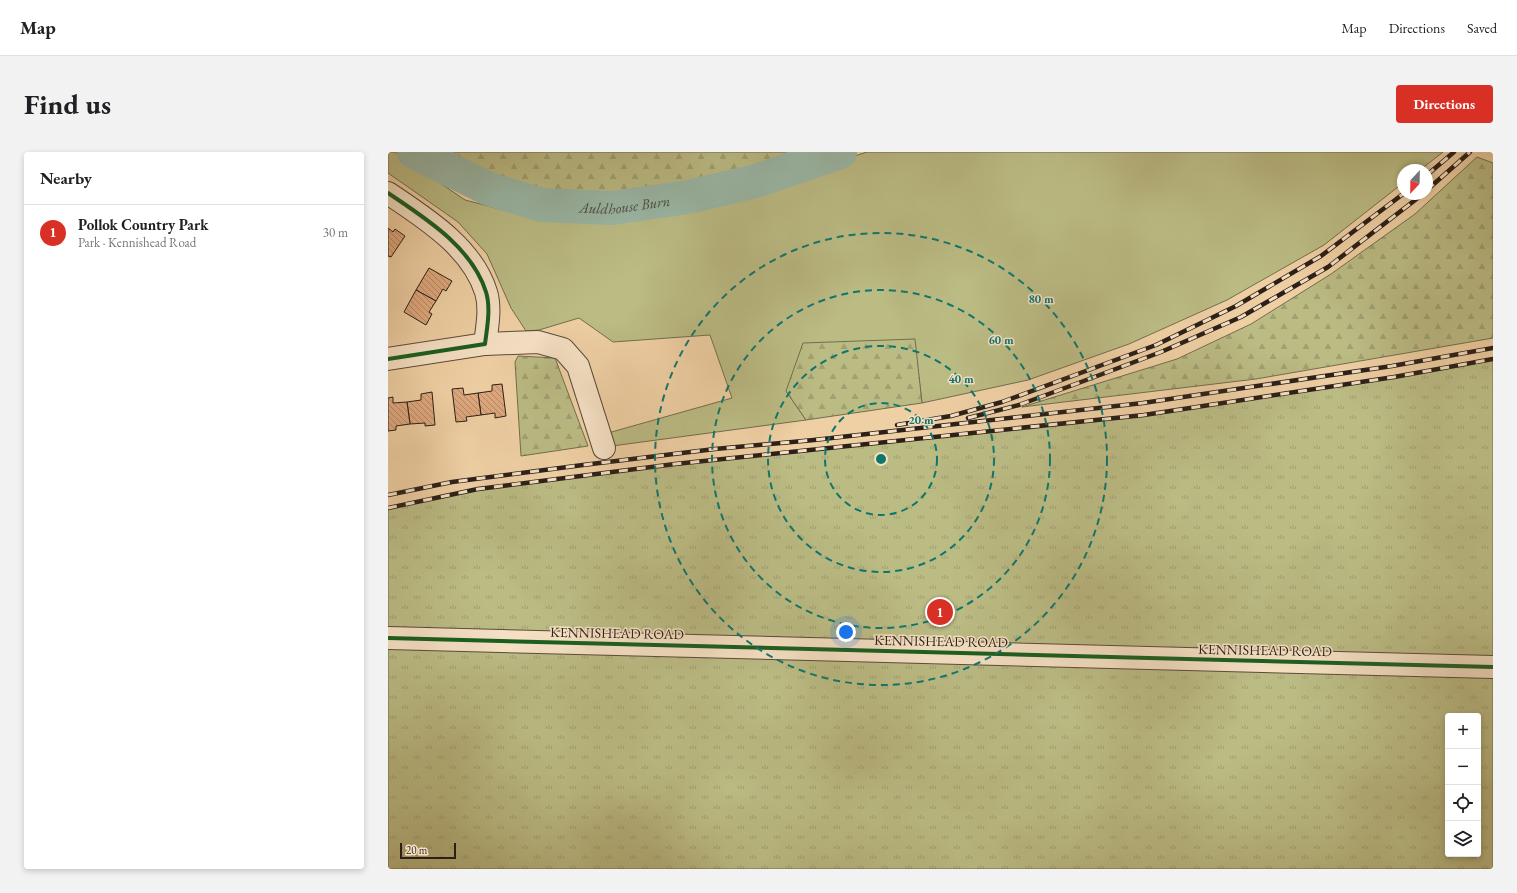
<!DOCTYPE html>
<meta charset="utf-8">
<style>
body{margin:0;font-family:"EB Garamond",serif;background:#f2f2f2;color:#202124}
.controls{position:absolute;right:12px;bottom:12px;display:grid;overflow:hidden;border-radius:4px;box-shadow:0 2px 6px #0003}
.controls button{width:36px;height:36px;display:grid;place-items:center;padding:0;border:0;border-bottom:1px solid #e0e0e0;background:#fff;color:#202124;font:20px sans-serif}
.compass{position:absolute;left:1009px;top:12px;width:36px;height:36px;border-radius:50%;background:#fff;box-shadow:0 2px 6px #0003;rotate:202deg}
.scale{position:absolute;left:12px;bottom:10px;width:56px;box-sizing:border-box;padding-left:4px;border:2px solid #2b1f18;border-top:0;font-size:11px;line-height:14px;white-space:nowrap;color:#2b1f18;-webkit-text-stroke:3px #f5e0c4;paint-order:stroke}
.you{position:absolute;left:458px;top:480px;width:14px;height:14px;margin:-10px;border:3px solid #fff;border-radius:50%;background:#1a73e8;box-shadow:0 0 0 6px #1a73e833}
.badge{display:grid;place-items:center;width:26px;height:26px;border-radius:50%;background:#d93025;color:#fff;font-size:13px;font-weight:700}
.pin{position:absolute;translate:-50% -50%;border:2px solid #fff;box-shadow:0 1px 4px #0006}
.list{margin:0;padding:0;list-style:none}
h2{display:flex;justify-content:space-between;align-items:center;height:52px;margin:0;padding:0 16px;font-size:17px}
h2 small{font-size:13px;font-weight:400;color:#757577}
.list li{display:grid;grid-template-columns:26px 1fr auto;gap:12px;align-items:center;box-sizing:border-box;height:56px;padding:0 16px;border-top:1px solid #e0e0e0}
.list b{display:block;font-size:15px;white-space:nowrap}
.list p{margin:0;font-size:13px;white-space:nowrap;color:#757577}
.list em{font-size:13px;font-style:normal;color:#757577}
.icon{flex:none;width:22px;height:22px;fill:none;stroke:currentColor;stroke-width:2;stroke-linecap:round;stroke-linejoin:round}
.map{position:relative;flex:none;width:1105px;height:717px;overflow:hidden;border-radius:4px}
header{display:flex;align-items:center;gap:24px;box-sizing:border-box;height:56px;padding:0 20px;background:#fff;border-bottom:1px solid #e0e0e0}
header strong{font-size:19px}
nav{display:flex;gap:22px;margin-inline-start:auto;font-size:14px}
.intro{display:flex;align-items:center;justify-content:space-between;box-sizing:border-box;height:96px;padding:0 24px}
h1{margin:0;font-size:28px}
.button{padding:10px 18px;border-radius:4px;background:#d93025;color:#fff;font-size:14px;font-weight:700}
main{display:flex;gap:24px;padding:0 24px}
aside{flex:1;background:#fff;border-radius:4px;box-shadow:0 2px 6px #0003}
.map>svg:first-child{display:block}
.grass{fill:#bbbb84;stroke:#736d4e}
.forest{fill:url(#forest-firs);stroke:#736d4e}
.park{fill:url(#park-tufts);stroke:#736d4e;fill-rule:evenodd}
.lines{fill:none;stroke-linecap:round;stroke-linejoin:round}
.river{stroke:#9ab7a6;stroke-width:34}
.building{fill:url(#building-back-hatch);stroke:#2b1f18}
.minor-casing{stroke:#5c4b3b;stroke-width:24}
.minor{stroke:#f5e0c4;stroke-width:22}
.rail-casing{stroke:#2b1f18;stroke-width:4.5}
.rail{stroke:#f5e0c4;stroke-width:3;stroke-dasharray:9;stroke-linecap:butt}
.cycleway-casing{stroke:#f5e0c4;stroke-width:6}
.cycleway{stroke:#1b5e20;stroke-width:4}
.ring{fill:none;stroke:#0f766e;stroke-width:2;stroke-dasharray:7 5}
.labels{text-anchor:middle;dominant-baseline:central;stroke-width:3;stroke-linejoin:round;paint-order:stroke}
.street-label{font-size:14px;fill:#2b1f18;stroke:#f5e0c4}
.water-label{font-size:15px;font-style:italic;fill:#4c4d43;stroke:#f5e0c4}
.centre{fill:#0f766e;stroke:#f5e0c4;stroke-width:2}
.ring-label{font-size:12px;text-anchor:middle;font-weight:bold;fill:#0f766e;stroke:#f5e0c4;stroke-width:3;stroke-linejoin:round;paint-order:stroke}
</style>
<header>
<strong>Map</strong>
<nav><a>Map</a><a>Directions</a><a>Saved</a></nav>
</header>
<div class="intro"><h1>Find us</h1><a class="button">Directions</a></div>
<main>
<aside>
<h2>Nearby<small></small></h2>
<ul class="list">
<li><span class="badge">1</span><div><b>Pollok Country Park</b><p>Park · Kennishead Road</p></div><em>30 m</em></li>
</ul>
</aside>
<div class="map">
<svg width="1105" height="717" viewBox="0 0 1105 717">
<defs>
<pattern id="forest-firs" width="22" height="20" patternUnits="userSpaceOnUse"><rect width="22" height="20" fill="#bbbb84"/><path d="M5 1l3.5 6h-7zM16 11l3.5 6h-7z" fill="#a1a071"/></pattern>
<pattern id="park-tufts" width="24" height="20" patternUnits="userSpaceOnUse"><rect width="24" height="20" fill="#bbbb84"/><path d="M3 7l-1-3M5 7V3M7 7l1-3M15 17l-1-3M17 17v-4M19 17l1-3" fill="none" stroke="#a1a071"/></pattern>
<pattern id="building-back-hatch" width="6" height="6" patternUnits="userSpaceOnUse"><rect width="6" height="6" fill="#dfa87e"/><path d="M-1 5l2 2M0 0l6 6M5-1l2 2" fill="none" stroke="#b58866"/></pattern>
</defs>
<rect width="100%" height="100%" fill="#efd0a4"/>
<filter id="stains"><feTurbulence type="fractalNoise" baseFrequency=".005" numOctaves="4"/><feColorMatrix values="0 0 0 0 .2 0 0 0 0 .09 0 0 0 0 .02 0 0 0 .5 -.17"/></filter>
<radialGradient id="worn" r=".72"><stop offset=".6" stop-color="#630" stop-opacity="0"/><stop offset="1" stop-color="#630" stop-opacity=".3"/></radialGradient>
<!-- grass -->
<path class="grass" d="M 0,0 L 7,0 L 77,48 L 146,66 L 203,59 L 369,35 L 479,0 L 1055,0 L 1032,18 L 1015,18 L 1015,31 L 936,93 L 839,148 L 741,192 L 640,228 L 534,251 L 526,187 L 398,239 L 418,268 L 224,294 L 220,281 L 344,246 L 322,183 L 225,190 L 191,166 L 151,178 L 138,179 L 123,156 L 99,102 L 70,70 L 0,21 Z"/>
<!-- forest -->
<g class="forest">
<path d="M 45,0 L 428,0 L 383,15 L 260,42 L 169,42 L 93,24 Z"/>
<path d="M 1089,5 L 1105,11 L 1105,186 L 868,227 L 634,255 L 789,207 L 863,172 L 943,122 L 1027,62 Z"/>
<path d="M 527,187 L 534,251 L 418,268 L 398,239 L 415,191 Z"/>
<path d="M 130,204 L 167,206 L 200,294 L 133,304 L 127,210 Z"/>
</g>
<!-- park -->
<path class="park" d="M 1105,207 L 1105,717 L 0,717 L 0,356 L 90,337 L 287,312 L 756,263 L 1006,225 ZM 1060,564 L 1090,564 L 1090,702 L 1060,702 Z"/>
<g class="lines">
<!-- river -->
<path class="river" id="s1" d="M 26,0 L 101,37 L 154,53 L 224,56 L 300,45 L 368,29 L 452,0"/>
</g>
<!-- building -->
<g class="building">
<path d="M 0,76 L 5,80 L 7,77 L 17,84 L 3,105 L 0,104 Z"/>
<path d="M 41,116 L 64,129 L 58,139 L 55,137 L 48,149 L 28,138 Z"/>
<path d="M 28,138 L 48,149 L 41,160 L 44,162 L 38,173 L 16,160 Z"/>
<path d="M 114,232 L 118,264 L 107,266 L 107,261 L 93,263 L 90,241 L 104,239 L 104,233 Z"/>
<path d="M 75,236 L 76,243 L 90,241 L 93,263 L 78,265 L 79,269 L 68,270 L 64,237 Z"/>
<path d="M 44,240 L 47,273 L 37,274 L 37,271 L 22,272 L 19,250 L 33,248 L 33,242 Z"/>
<path d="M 5,245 L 5,251 L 19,250 L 22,272 L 8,274 L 8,278 L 0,279 L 0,246 Z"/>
</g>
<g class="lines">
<!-- minor casing -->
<g class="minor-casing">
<g id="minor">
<path d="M 0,41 C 37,66 84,95 98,140 C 103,156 99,176 97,192"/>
<path d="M 0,207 L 97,192 L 150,190 L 175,197 L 190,214 L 216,296"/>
<path d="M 0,486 L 1105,515"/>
</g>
</g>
<!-- minor -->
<use href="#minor" class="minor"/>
<!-- rail casing -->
<g class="rail-casing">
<g id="rail">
<path d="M 1039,23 L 1066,0"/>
<path d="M 1039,38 L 1082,0"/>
<path d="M 580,266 L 631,253 L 693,230 L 773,200 L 853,165 L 940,115 L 1035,42"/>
<path d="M 509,273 L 563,264 L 614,250 L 768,193 L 848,154 L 933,104 L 1015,42"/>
<path d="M 0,343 L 64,330 L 195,313 L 327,297 L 426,288 L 755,251 L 1004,214 L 1105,196"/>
<path d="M 0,356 L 90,337 L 287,312 L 756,263 L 1006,225 L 1105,207"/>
</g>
</g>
<!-- rail -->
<use href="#rail" class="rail"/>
<!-- cycleway casing -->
<g class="cycleway-casing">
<g id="cycleway">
<path d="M 0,41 C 37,66 84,95 98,140 C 103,156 99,176 97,192 L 0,207"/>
<path d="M 0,486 L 1105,515"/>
</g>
</g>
<!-- cycleway -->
<use href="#cycleway" class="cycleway"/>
</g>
<!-- distance rings -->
<g class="ring">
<circle cx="493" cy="307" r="56"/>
<circle cx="493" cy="307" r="113"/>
<circle cx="493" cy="307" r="169"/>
<circle cx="493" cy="307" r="226"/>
</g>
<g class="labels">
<!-- street labels -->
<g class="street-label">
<text transform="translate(229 481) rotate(1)">KENNISHEAD ROAD</text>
<text transform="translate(553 489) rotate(1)">KENNISHEAD ROAD</text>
<text transform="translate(877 498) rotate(1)">KENNISHEAD ROAD</text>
</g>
<!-- water labels -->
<g class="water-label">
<text stroke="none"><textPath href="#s1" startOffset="222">Auldhouse Burn</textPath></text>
</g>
</g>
<circle cx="493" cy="307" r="6" class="centre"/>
<g class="ring-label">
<text x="653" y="151">80 m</text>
<text x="613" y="192">60 m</text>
<text x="573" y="231">40 m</text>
<text x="533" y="272">20 m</text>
</g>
<rect width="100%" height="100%" filter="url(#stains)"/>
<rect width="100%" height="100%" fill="url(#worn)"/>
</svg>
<div class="controls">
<button>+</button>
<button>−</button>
<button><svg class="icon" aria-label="locate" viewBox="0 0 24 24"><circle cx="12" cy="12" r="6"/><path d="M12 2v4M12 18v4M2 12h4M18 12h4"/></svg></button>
<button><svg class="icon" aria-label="layers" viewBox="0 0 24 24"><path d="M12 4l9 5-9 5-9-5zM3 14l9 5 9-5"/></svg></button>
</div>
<svg class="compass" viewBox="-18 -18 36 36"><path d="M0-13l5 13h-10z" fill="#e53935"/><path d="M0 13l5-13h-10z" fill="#757577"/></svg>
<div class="scale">20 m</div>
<div class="you"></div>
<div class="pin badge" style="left:552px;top:460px">1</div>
</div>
</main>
